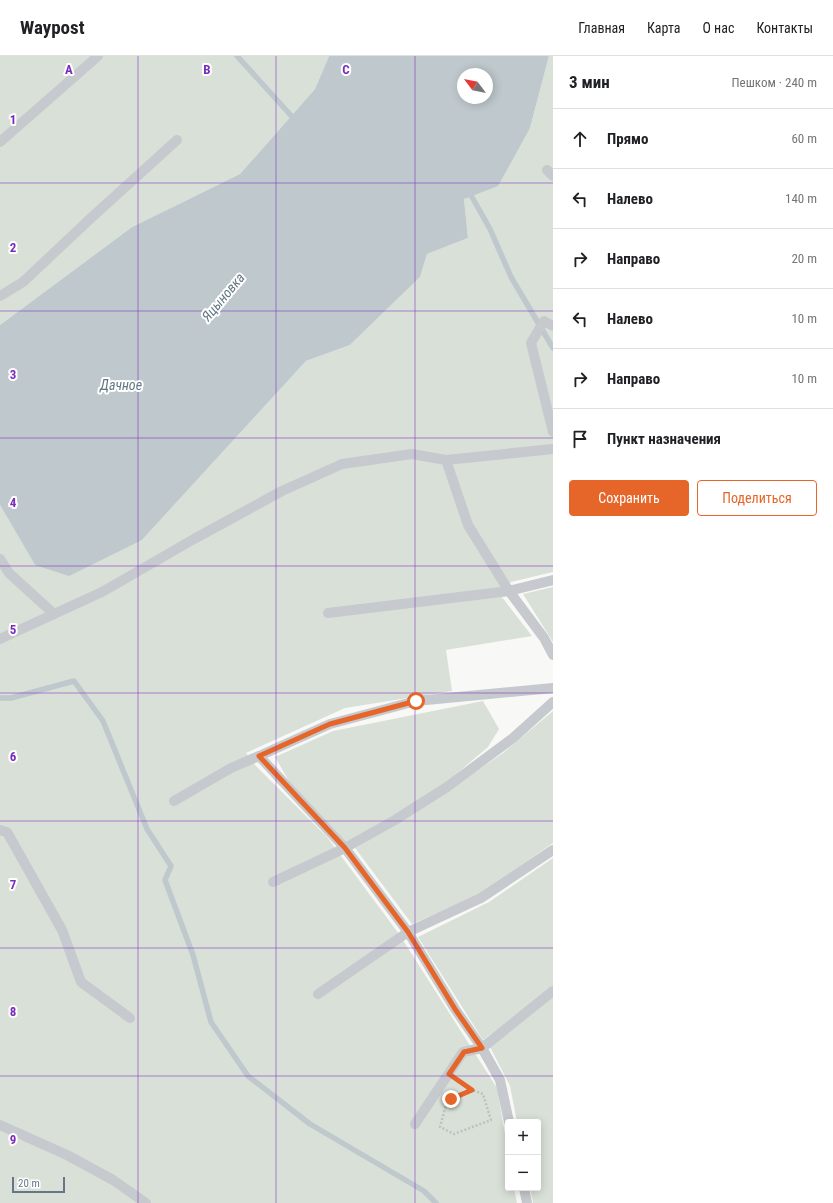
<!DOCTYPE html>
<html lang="ru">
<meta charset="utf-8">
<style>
body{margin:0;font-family:"Roboto Condensed",sans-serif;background:#f2f2f2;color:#202124}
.controls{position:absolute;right:12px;bottom:12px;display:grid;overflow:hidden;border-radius:4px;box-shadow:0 2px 10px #0003}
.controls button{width:36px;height:36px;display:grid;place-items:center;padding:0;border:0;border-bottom:1px solid #e0e0e0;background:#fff;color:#202124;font:20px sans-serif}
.compass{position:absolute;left:457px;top:12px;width:36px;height:36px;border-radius:50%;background:#fff;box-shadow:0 2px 10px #0003;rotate:302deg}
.scale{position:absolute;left:12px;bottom:10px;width:53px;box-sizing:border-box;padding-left:4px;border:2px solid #677687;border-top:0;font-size:11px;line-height:14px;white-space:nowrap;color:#677687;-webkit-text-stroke:3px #fff;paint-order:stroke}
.stop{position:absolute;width:12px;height:12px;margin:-9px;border:3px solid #e66528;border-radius:50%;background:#fff}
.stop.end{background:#e66528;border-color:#fff;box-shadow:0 1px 4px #0008}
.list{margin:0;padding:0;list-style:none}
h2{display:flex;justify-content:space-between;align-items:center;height:52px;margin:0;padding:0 16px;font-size:17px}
h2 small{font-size:13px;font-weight:400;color:#757577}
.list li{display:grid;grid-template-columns:26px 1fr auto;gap:12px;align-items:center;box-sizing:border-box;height:60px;padding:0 16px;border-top:1px solid #e0e0e0}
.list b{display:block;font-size:15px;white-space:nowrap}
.list em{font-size:13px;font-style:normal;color:#757577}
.actions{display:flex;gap:8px;padding:12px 16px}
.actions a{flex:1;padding:9px 0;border:1px solid #e66528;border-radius:4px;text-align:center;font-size:14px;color:#e66528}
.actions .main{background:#e66528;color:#fff}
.icon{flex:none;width:22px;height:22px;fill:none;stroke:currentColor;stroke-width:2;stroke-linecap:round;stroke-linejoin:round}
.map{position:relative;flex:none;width:553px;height:1147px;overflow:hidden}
header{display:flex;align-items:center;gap:24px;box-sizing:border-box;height:56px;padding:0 20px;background:#fff;border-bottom:1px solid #e0e0e0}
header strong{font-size:19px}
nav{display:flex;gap:22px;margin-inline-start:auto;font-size:14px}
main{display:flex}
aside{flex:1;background:#fff}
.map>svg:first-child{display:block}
.green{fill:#d9e0d7}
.water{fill:#bec8cd;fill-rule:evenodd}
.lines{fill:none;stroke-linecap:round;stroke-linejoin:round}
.stream{stroke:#bec8cd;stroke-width:5.5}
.path{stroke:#bec0c3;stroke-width:2.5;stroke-dasharray:2 2;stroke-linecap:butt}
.service{stroke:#c6c9cd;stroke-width:10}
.route{stroke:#e66528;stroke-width:5}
.grid{fill:none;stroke:#7b2cbf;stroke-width:1;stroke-opacity:0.55}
.labels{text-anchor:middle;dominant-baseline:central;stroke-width:4;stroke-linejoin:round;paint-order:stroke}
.water-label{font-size:14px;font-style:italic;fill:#637783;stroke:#fff}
.grid-label{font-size:13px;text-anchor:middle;font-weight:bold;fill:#7b2cbf;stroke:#fff;stroke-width:4;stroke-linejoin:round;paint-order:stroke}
</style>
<header>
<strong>Waypost</strong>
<nav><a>Главная</a><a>Карта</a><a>О нас</a><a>Контакты</a></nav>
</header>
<main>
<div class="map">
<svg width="553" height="1147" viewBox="0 0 553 1147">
<rect width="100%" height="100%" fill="#f8f9f6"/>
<!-- green -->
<g class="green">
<path d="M 0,0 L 329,0 L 315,33 L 240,118 L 132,171 L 0,269 Z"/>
<path d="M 549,0 L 553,0 L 553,516 L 511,526 L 498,536 L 532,580 L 446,594 L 452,635 L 345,652 L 246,697 L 256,710 L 327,781 L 399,878 L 497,1032 L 508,1095 L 508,1132 L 514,1132 L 517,1147 L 0,1147 L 0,449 L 35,509 L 142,484 L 306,305 L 350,289 L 420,221 L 427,198 L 468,182 L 464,143 L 530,72 Z"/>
<path d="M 553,531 L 553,586 L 523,538 Z"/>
<path d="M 483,645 L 499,673 L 488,691 L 435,736 L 347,787 L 289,725 L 275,701 L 333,675 Z"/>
<path d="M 553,655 L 553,787 L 480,838 L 412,868 L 355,792 L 433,745 L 503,697 Z"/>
<path d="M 553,802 L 553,931 L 483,984 L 418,881 L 489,846 Z"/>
<path d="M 553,941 L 553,1147 L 533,1147 L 530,1132 L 538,1132 L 538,1066 L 517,1066 L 510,1030 L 490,991 Z"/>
</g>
<!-- water -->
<path class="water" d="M 329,0 L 549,0 L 530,72 L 498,130 L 464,143 L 468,182 L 427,198 L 420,221 L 350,289 L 306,305 L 142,484 L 69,520 L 35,509 L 0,449 L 0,269 L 132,171 L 240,118 L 315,33 ZM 463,18 L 487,18 L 487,42 L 463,42 Z"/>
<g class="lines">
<!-- stream -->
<g class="stream">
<path d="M 237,0 L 296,65"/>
<path d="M 468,134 L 490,173 L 511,221 L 553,292"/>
<path d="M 0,642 L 11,642 L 74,625 L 103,665 L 147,773 L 171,810 L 165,824 L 193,899 L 211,966 L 248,1020 L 310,1068 L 424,1135 L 436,1147"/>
</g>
<!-- path -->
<path class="path" d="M 459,1025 L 472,1034 L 451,1043 L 446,1049 L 440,1071 L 454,1078 L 491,1064 L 483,1038 L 472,1034"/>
<!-- service -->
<g class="service">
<path d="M 0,86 L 98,0"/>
<path d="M 547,114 L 553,120"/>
<path d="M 0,240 L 23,226 L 91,162 L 177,84"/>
<path d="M 553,270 L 544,265 L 531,287 L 553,376"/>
<path d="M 446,404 L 553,393"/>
<path d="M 0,503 L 9,517 L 54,558 L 102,536 L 194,483 L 282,435 L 342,408 L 412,398 L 446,404 L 468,469 L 509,535 L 544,582 L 553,599"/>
<path d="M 328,557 L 509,535 L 553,524"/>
<path d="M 0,583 L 54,558"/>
<path d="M 259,700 L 330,668 L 416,645 L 553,632"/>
<path d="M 174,745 L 231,712 L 259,700 L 345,792 L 408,876 L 455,953 L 482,992 L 500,1024 L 509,1066"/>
<path d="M 0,774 L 7,776 L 62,874 L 81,926 L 130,962"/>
<path d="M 273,826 L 345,792 L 395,764 L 447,731 L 513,682 L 553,646"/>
<path d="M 318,938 L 408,876 L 481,842 L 553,794"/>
<path d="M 415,1068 L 463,996 L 482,992 L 553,935"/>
<path d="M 0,1069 L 67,1099 L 113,1124 L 146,1147"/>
<path d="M 524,1132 L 527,1147"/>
</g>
</g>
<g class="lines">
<!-- route -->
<path class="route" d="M 416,645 L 330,668 L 259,700 L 345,792 L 408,876 L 455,953 L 482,992 L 464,996 L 449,1018 L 472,1034 L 451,1043"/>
</g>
<!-- grid -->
<path class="grid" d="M 138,0 L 138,1147M 276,0 L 276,1147M 415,0 L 415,1147M 0,127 L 553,127M 0,255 L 553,255M 0,382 L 553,382M 0,510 L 553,510M 0,637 L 553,637M 0,765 L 553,765M 0,892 L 553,892M 0,1020 L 553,1020"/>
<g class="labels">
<!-- water labels -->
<g class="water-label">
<text transform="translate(223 241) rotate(-50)">Яцыновка</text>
<text x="121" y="329">Дачное</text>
</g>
</g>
<g class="grid-label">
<text x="69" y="18">A</text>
<text x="207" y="18">B</text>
<text x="346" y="18">C</text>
<text x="13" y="68">1</text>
<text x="13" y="196">2</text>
<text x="13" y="323">3</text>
<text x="13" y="451">4</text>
<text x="13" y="578">5</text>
<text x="13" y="705">6</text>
<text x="13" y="833">7</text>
<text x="13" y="960">8</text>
<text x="13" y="1088">9</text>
</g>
</svg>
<div class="controls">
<button>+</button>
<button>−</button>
</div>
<svg class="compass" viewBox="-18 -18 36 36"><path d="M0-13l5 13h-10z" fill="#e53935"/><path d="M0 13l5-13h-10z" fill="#757577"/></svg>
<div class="scale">20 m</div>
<div class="stop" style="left:416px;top:645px"></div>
<div class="stop end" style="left:451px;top:1043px"></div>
</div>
<aside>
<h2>3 мин<small>Пешком · 240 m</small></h2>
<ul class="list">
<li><svg class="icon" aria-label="ahead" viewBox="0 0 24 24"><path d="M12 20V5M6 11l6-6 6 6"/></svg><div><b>Прямо</b></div><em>60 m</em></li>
<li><svg class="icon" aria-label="left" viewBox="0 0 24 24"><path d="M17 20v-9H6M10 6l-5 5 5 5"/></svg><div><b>Налево</b></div><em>140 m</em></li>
<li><svg class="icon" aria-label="right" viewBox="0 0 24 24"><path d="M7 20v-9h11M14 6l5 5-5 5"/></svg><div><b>Направо</b></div><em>20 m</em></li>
<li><svg class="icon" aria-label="left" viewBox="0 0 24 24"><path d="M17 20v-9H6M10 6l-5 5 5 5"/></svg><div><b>Налево</b></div><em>10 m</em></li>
<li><svg class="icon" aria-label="right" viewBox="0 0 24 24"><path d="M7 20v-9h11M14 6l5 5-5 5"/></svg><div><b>Направо</b></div><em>10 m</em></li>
<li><svg class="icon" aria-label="arrive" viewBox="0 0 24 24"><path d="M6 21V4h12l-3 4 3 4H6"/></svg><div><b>Пункт назначения</b></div></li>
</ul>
<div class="actions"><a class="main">Сохранить</a><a>Поделиться</a></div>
</aside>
</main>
